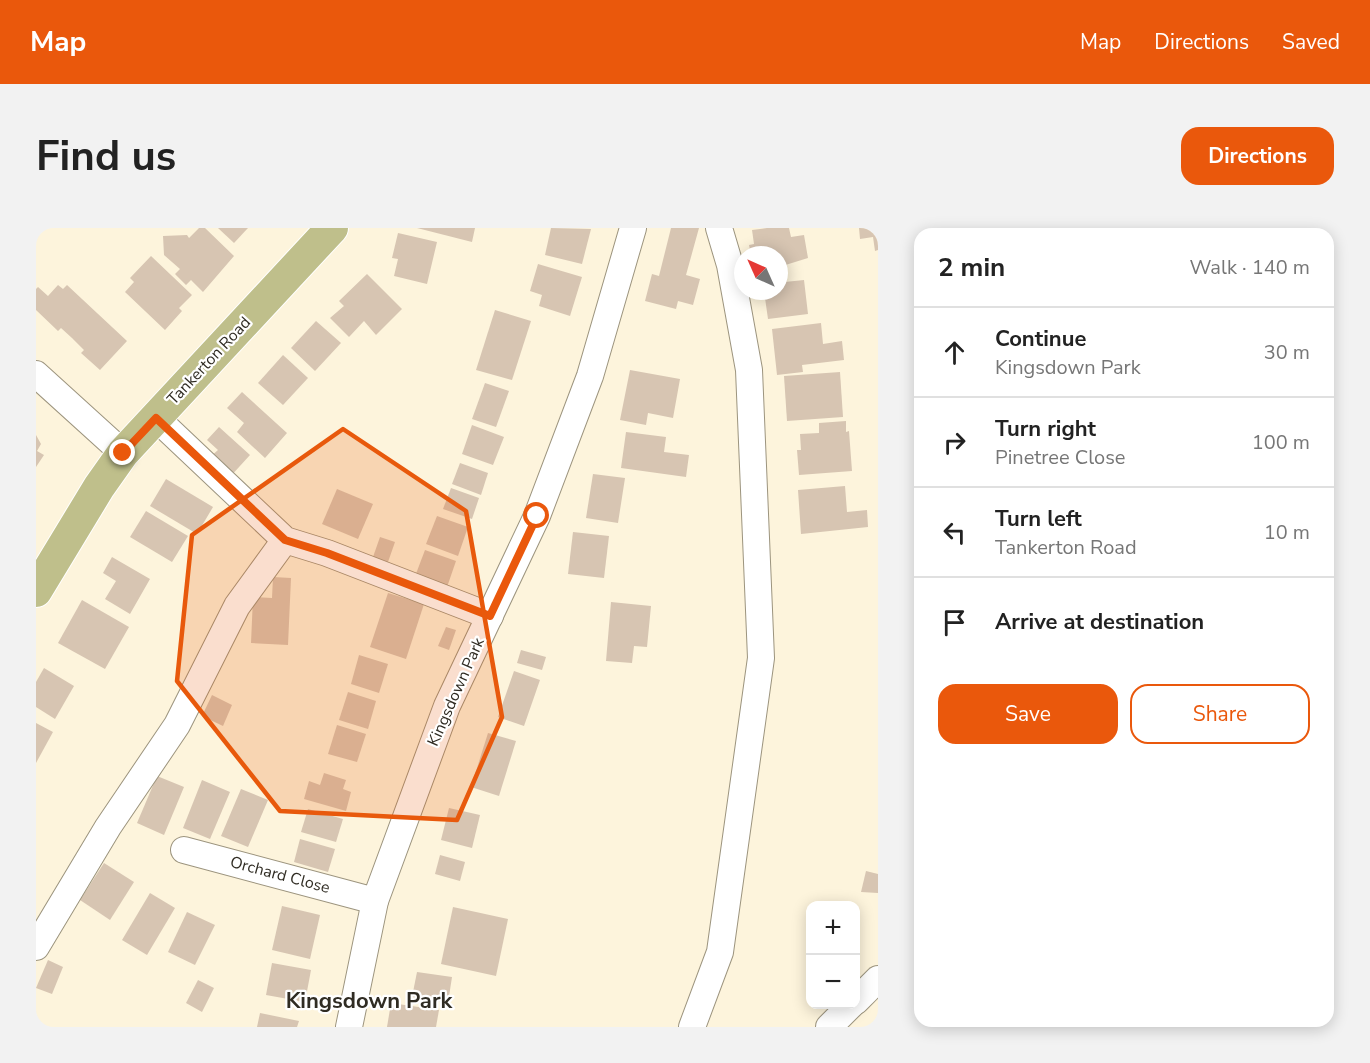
<!DOCTYPE html>
<meta charset="utf-8">
<style>
body{margin:0;font-family:"Nunito Sans",sans-serif;background:#f2f2f2;color:#222}
.controls{position:absolute;right:18px;bottom:18px;display:grid;overflow:hidden;border-radius:12px;box-shadow:0 3px 15px #0003}
.controls button{width:54px;height:54px;display:grid;place-items:center;padding:0;border:0;border-bottom:2px solid #e0e0e0;background:#fff;color:#222;font:30px sans-serif}
.compass{position:absolute;left:698px;top:18px;width:54px;height:54px;border-radius:50%;background:#fff;box-shadow:0 3px 15px #0003;rotate:315deg}
.stop{position:absolute;width:18px;height:18px;margin:-14px;border:4px solid #ea580c;border-radius:50%;background:#fff}
.stop.end{background:#ea580c;border-color:#fff;box-shadow:0 2px 6px #0008}
.list{margin:0;padding:0;list-style:none}
h2{display:flex;justify-content:space-between;align-items:center;height:78px;margin:0;padding:0 24px;font-size:26px}
h2 small{font-size:20px;font-weight:400;color:#767676}
.list li{display:grid;grid-template-columns:39px 1fr auto;gap:18px;align-items:center;box-sizing:border-box;height:90px;padding:0 24px;border-top:2px solid #e0e0e0}
.list b{display:block;font-size:22px;white-space:nowrap}
.list p{margin:0;font-size:20px;white-space:nowrap;color:#767676}
.list em{font-size:20px;font-style:normal;color:#767676}
.actions{display:flex;gap:12px;padding:18px 24px}
.actions a{flex:1;padding:14px 0;border:2px solid #ea580c;border-radius:18px;text-align:center;font-size:21px;color:#ea580c}
.actions .main{background:#ea580c;color:#fff}
.icon{flex:none;width:33px;height:33px;fill:none;stroke:currentColor;stroke-width:2;stroke-linecap:round;stroke-linejoin:round}
.map{position:relative;flex:none;width:842px;height:799px;overflow:hidden;border-radius:18px}
header{display:flex;align-items:center;gap:36px;box-sizing:border-box;height:84px;padding:0 30px;background:#ea580c;color:#fff}
header strong{font-size:28px}
nav{display:flex;gap:33px;margin-inline-start:auto;font-size:21px}
.intro{display:flex;align-items:center;justify-content:space-between;box-sizing:border-box;height:144px;padding:0 36px}
h1{margin:0;font-size:42px}
.button{padding:15px 27px;border-radius:18px;background:#ea580c;color:#fff;font-size:21px;font-weight:700}
main{display:flex;gap:36px;padding:0 36px}
aside{flex:1;background:#fff;border-radius:18px;box-shadow:0 3px 15px #0003}
.map>svg:first-child{display:block}
.building{fill:#d7c5b2}
.lines{fill:none;stroke-linecap:round;stroke-linejoin:round}
.minor-casing{stroke:#9c947e;stroke-width:28}
.major-casing{stroke:#fff;stroke-width:34}
.minor{stroke:#fff;stroke-width:26}
.major{stroke:#bfbf8b;stroke-width:32}
.route{stroke:#ea580c;stroke-width:8}
.marked{fill:#e8590c;fill-opacity:0.2;stroke:#e8590c;stroke-width:4.5;stroke-linejoin:round}
.labels{text-anchor:middle;dominant-baseline:central;stroke-width:4.5;stroke-linejoin:round;paint-order:stroke}
.street-label{font-size:16px;fill:#302c23;stroke:#fff}
.district-label{font-size:22px;font-weight:bold;fill:#302c23;stroke:#fff}
</style>
<header>
<strong>Map</strong>
<nav><a>Map</a><a>Directions</a><a>Saved</a></nav>
</header>
<div class="intro"><h1>Find us</h1><a class="button">Directions</a></div>
<main>
<div class="map">
<svg width="842" height="799" viewBox="0 0 842 799">
<rect width="100%" height="100%" fill="#fdf4dc"/>
<!-- building -->
<g class="building">
<path d="M 163,0 L 169,0 L 198,28 L 167,64 L 155,52 L 150,57 L 139,46 L 144,41 L 128,27 L 127,8 L 151,7 L 153,10 Z"/>
<path d="M 182,0 L 212,0 L 198,15 Z"/>
<path d="M 381,0 L 439,0 L 436,14 Z"/>
<path d="M 515,0 L 555,1 L 546,36 L 509,27 Z"/>
<path d="M 635,0 L 663,0 L 650,47 L 664,51 L 657,77 L 642,73 L 640,81 L 609,73 L 616,46 L 623,48 Z"/>
<path d="M 731,0 L 753,0 L 755,9 L 768,7 L 772,30 L 743,39 L 743,27 L 715,27 L 713,17 L 718,16 L 716,2 Z"/>
<path d="M 823,0 L 842,0 L 842,22 L 839,23 L 837,9 L 824,11 Z"/>
<path d="M 362,5 L 401,14 L 391,56 L 358,48 L 362,31 L 356,30 Z"/>
<path d="M 115,28 L 156,67 L 143,80 L 146,83 L 129,102 L 89,64 L 98,54 L 94,50 Z"/>
<path d="M 502,36 L 546,49 L 534,88 L 503,78 L 506,67 L 494,63 Z"/>
<path d="M 331,46 L 366,81 L 340,107 L 328,93 L 313,109 L 294,90 L 308,78 L 303,73 Z"/>
<path d="M 748,46 L 749,54 L 768,52 L 772,86 L 732,91 L 728,63 L 743,63 L 743,47 Z"/>
<path d="M 22,57 L 27,61 L 31,57 L 91,113 L 64,142 L 45,125 L 48,122 L 36,110 L 25,100 L 22,103 L 0,82 L 0,61 L 2,59 L 12,68 Z"/>
<path d="M 459,82 L 495,93 L 476,152 L 440,142 Z"/>
<path d="M 280,93 L 305,115 L 279,143 L 255,120 Z"/>
<path d="M 785,95 L 787,116 L 806,113 L 808,132 L 766,137 L 767,144 L 741,147 L 736,101 Z"/>
<path d="M 247,127 L 272,150 L 247,177 L 222,155 Z"/>
<path d="M 594,142 L 644,151 L 637,190 L 612,185 L 610,197 L 584,192 Z"/>
<path d="M 804,144 L 807,189 L 751,193 L 748,148 Z"/>
<path d="M 449,155 L 473,163 L 460,199 L 436,191 Z"/>
<path d="M 206,164 L 251,205 L 229,230 L 201,204 L 208,195 L 191,180 Z"/>
<path d="M 810,193 L 810,204 L 813,203 L 816,243 L 763,247 L 761,222 L 765,222 L 764,206 L 783,205 L 783,195 Z"/>
<path d="M 436,197 L 468,209 L 457,237 L 426,226 Z"/>
<path d="M 183,199 L 214,227 L 193,250 L 172,231 L 182,222 L 171,212 Z"/>
<path d="M 590,204 L 630,209 L 628,224 L 653,227 L 650,249 L 585,240 Z"/>
<path d="M 0,207 L 5,216 L 1,223 L 8,227 L 0,239 Z"/>
<path d="M 424,235 L 452,245 L 445,267 L 416,256 Z"/>
<path d="M 557,246 L 589,250 L 582,295 L 550,290 Z"/>
<path d="M 130,251 L 177,279 L 161,306 L 114,278 Z"/>
<path d="M 809,258 L 811,284 L 831,282 L 832,299 L 765,306 L 762,262 Z"/>
<path d="M 415,260 L 443,270 L 436,291 L 407,281 Z"/>
<path d="M 301,261 L 337,276 L 322,311 L 286,296 Z"/>
<path d="M 110,283 L 152,308 L 136,334 L 94,309 Z"/>
<path d="M 401,288 L 432,299 L 422,328 L 390,316 Z"/>
<path d="M 537,304 L 573,308 L 568,350 L 532,346 Z"/>
<path d="M 344,309 L 359,314 L 352,334 L 337,329 Z"/>
<path d="M 389,322 L 420,333 L 410,362 L 378,351 Z"/>
<path d="M 76,329 L 114,351 L 94,386 L 69,371 L 80,353 L 67,345 Z"/>
<path d="M 237,349 L 255,350 L 252,417 L 215,415 L 217,369 L 236,370 Z"/>
<path d="M 352,365 L 388,376 L 370,431 L 334,419 Z"/>
<path d="M 46,372 L 93,399 L 69,441 L 22,415 Z"/>
<path d="M 575,374 L 615,378 L 611,419 L 598,418 L 596,435 L 570,433 Z"/>
<path d="M 410,399 L 420,402 L 413,422 L 402,418 Z"/>
<path d="M 485,422 L 510,429 L 506,442 L 481,435 Z"/>
<path d="M 323,427 L 352,436 L 343,465 L 315,456 Z"/>
<path d="M 8,440 L 38,458 L 19,491 L 0,479 L 0,454 Z"/>
<path d="M 478,443 L 504,452 L 488,498 L 462,489 Z"/>
<path d="M 312,464 L 340,473 L 332,501 L 303,492 Z"/>
<path d="M 176,467 L 196,477 L 187,498 L 166,488 Z"/>
<path d="M 0,495 L 17,504 L 0,535 Z"/>
<path d="M 301,497 L 330,506 L 321,534 L 292,526 Z"/>
<path d="M 452,505 L 480,513 L 463,568 L 435,559 Z"/>
<path d="M 288,545 L 310,552 L 307,561 L 315,564 L 310,583 L 268,571 L 273,553 L 284,557 Z"/>
<path d="M 121,548 L 148,559 L 128,607 L 101,595 Z"/>
<path d="M 166,552 L 194,564 L 174,611 L 147,600 Z"/>
<path d="M 205,561 L 232,572 L 212,619 L 185,608 Z"/>
<path d="M 413,580 L 444,587 L 436,620 L 405,612 Z"/>
<path d="M 272,581 L 307,591 L 300,614 L 265,604 Z"/>
<path d="M 264,611 L 299,621 L 292,644 L 258,634 Z"/>
<path d="M 404,627 L 429,634 L 424,653 L 399,646 Z"/>
<path d="M 68,635 L 98,654 L 74,692 L 44,672 Z"/>
<path d="M 830,643 L 842,646 L 842,665 L 825,664 Z"/>
<path d="M 114,665 L 139,680 L 111,727 L 86,712 Z"/>
<path d="M 246,678 L 284,687 L 274,731 L 236,722 Z"/>
<path d="M 417,679 L 472,691 L 460,748 L 405,736 Z"/>
<path d="M 151,684 L 179,697 L 159,737 L 132,724 Z"/>
<path d="M 12,732 L 27,739 L 16,766 L 0,760 Z"/>
<path d="M 236,735 L 275,742 L 269,774 L 230,767 Z"/>
<path d="M 381,744 L 416,749 L 412,775 L 376,769 Z"/>
<path d="M 162,752 L 178,760 L 166,784 L 150,775 Z"/>
<path d="M 355,775 L 403,782 L 400,799 L 351,799 Z"/>
<path d="M 224,785 L 263,793 L 261,799 L 221,799 Z"/>
</g>
<g class="lines">
<!-- minor casing -->
<g class="minor-casing">
<g id="minor">
<path d="M 0,146 L 87,225"/>
<path d="M 120,190 L 249,312 L 291,325 L 454,388"/>
<path d="M 148,622 L 339,673"/>
<path d="M 0,719 L 72,599 L 141,497 L 201,378 L 249,312"/>
<path d="M 820,773 L 842,751"/>
<path d="M 313,799 L 339,673 L 411,478 L 501,288 L 554,148 L 597,0"/>
<path d="M 656,799 L 684,724 L 725,430 L 713,142 L 694,37 L 683,0"/>
<path d="M 793,799 L 816,776"/>
</g>
</g>
<!-- major casing -->
<g class="major-casing">
<path id="major" d="M 0,363 L 63,259 L 87,225 L 296,0"/>
</g>
<!-- minor -->
<use href="#minor" class="minor"/>
<!-- major -->
<use href="#major" class="major"/>
</g>
<g class="lines">
<!-- route -->
<path class="route" d="M 87,225 L 120,190 L 249,312 L 291,325 L 454,388 L 501,288"/>
</g>
<!-- marked area -->
<path class="marked" d="M 307,201 L 430,283 L 466,489 L 421,592 L 244,583 L 141,453 L 156,307 Z"/>
<g class="labels">
<!-- street labels -->
<g class="street-label">
<text transform="translate(173 133) rotate(-47)">Tankerton Road</text>
<text transform="translate(420 464) rotate(-66)">Kingsdown Park</text>
<text transform="translate(244 647) rotate(15)">Orchard Close</text>
</g>
<!-- district labels -->
<g class="district-label">
<text x="333" y="773">Kingsdown Park</text>
</g>
</g>
</svg>
<div class="controls">
<button>+</button>
<button>−</button>
</div>
<svg class="compass" viewBox="-18 -18 36 36"><path d="M0-13l5 13h-10z" fill="#e53935"/><path d="M0 13l5-13h-10z" fill="#767676"/></svg>
<div class="stop" style="left:501px;top:288px"></div>
<div class="stop end" style="left:87px;top:225px"></div>
</div>
<aside>
<h2>2 min<small>Walk · 140 m</small></h2>
<ul class="list">
<li><svg class="icon" aria-label="ahead" viewBox="0 0 24 24"><path d="M12 20V5M6 11l6-6 6 6"/></svg><div><b>Continue</b><p>Kingsdown Park</p></div><em>30 m</em></li>
<li><svg class="icon" aria-label="right" viewBox="0 0 24 24"><path d="M7 20v-9h11M14 6l5 5-5 5"/></svg><div><b>Turn right</b><p>Pinetree Close</p></div><em>100 m</em></li>
<li><svg class="icon" aria-label="left" viewBox="0 0 24 24"><path d="M17 20v-9H6M10 6l-5 5 5 5"/></svg><div><b>Turn left</b><p>Tankerton Road</p></div><em>10 m</em></li>
<li><svg class="icon" aria-label="arrive" viewBox="0 0 24 24"><path d="M6 21V4h12l-3 4 3 4H6"/></svg><div><b>Arrive at destination</b></div></li>
</ul>
<div class="actions"><a class="main">Save</a><a>Share</a></div>
</aside>
</main>
